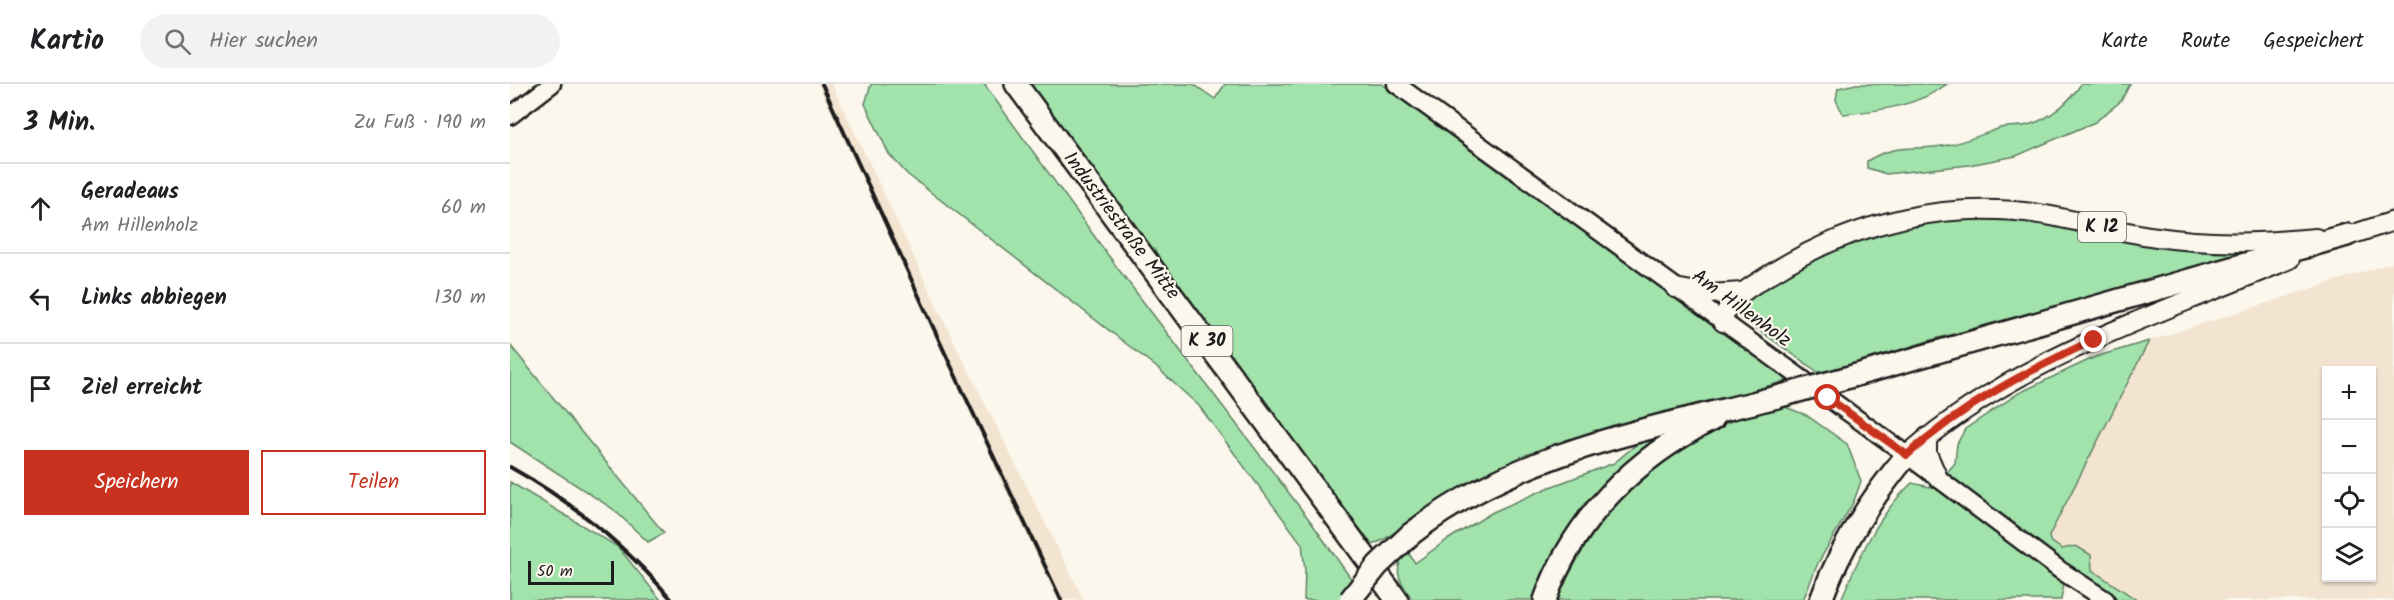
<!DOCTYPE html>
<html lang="de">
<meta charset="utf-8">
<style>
body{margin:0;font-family:Kalam,sans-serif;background:#f2f2f2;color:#202124}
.controls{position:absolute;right:18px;bottom:18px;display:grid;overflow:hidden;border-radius:0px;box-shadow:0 2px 4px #0004}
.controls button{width:54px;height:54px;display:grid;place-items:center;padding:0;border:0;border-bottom:2px solid #e0e0e0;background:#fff;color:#202124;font:30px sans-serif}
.scale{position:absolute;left:18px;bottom:15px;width:86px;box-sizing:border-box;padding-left:6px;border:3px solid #1c1c1c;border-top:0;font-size:16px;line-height:21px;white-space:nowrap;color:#1c1c1c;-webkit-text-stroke:4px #fbf7ec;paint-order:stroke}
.stop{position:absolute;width:18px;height:18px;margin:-14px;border:4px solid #c8321e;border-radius:50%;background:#fff}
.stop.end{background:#c8321e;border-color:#fff;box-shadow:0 2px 6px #0008}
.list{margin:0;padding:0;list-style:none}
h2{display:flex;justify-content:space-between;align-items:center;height:78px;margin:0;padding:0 24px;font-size:26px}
h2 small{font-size:20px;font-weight:400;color:#757577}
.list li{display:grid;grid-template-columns:39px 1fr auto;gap:18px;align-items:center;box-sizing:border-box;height:90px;padding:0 24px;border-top:2px solid #e0e0e0}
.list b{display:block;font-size:22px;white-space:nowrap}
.list p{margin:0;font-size:20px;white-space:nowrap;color:#757577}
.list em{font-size:20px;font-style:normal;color:#757577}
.actions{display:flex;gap:12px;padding:18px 24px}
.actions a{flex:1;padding:14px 0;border:2px solid #c8321e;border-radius:0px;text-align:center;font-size:21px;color:#c8321e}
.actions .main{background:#c8321e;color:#fff}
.icon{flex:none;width:33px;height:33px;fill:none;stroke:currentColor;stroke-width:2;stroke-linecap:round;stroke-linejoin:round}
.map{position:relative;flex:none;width:1884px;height:516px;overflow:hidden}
header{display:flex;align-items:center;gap:36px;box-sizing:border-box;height:84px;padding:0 30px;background:#fff;border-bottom:2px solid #e0e0e0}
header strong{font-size:28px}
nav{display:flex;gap:33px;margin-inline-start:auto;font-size:21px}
.search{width:420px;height:54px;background:#f2f2f2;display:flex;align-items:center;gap:15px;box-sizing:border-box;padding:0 21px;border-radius:33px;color:#757577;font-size:22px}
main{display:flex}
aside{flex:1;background:#fff}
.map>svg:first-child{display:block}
.built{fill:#f3e4d1;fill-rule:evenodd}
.green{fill:#a2e3ac;stroke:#5f8064;stroke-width:1.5}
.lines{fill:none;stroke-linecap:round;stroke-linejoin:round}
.secondary-casing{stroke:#1c1c1c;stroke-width:21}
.primary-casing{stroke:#1c1c1c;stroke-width:22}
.highway-casing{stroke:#1c1c1c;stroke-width:26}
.secondary{stroke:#fbf7ec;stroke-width:16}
.primary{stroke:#fbf7ec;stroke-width:18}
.highway{stroke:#fbf7ec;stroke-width:21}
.rail{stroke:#1c1c1c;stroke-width:4}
.highway-bridge-casing{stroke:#1c1c1c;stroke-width:26;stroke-linecap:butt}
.highway-bridge{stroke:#fbf7ec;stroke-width:21}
.route{stroke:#c8321e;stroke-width:8}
.labels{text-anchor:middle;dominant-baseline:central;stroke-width:4.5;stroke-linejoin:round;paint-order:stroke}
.shield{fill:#fbf7ec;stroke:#5f5e5a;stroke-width:1.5}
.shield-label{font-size:18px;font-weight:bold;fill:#1c1c1c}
.street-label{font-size:20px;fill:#1c1c1c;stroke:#fbf7ec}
</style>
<header>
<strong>Kartio</strong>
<div class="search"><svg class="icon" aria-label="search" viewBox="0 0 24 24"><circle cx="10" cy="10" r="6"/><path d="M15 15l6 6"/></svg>Hier suchen</div>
<nav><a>Karte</a><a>Route</a><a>Gespeichert</a></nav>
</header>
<main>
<aside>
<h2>3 Min.<small>Zu Fuß · 190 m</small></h2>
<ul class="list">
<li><svg class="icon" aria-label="ahead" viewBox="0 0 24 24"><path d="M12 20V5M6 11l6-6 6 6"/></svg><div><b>Geradeaus</b><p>Am Hillenholz</p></div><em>60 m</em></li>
<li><svg class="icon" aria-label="left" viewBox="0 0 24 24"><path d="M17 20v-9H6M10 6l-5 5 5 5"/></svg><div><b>Links abbiegen</b></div><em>130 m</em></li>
<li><svg class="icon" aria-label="arrive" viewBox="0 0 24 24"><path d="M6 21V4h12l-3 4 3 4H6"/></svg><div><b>Ziel erreicht</b></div></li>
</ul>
<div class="actions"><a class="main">Speichern</a><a>Teilen</a></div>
</aside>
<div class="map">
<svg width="1884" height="516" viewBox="0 0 1884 516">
<rect width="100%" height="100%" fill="#fbf7ec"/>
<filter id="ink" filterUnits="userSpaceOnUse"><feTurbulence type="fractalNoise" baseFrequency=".0167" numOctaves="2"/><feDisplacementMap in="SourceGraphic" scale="12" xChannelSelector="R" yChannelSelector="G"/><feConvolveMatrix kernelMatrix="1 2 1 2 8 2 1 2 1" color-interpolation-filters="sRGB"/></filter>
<g filter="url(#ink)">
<!-- built -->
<g class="built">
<path d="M 308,0 L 322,0 L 446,262 L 574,516 L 548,516 L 488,391 L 478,363 Z"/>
<path d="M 1884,178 L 1884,516 L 1627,516 L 1546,461 L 1539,452 L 1639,257 ZM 1816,286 L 1862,286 L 1862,494 L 1816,494 Z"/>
</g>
<!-- green -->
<g class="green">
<path d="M 361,0 L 474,0 L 606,182 L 801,438 L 844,499 L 833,516 L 794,516 L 795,486 L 792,460 L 689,322 L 645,282 L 397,90 L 379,70 L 355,20 Z"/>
<path d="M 516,0 L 683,0 L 705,15 L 715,0 L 872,0 L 1165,214 L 1282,295 L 1243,306 L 1242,310 L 978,391 L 943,409 L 873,456 L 862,461 Z"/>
<path d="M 1346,0 L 1437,0 C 1408,22 1369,27 1333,30 L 1326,16 L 1328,4 Z"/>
<path d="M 1571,0 L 1620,0 L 1611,17 L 1585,38 L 1506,72 L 1459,81 L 1376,90 L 1357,84 L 1357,77 C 1386,59 1402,67 1432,62 C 1452,59 1471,51 1490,44 C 1500,41 1511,44 1521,40 C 1541,34 1560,17 1571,0 Z"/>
<path d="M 1468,130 L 1740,166 L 1735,171 L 1421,256 L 1331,285 L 1308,288 L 1236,237 L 1228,224 L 1230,221 L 1285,185 L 1351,151 Z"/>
<path d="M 1639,257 L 1539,452 L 1540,457 L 1552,465 L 1566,462 L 1581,471 L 1582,486 L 1627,516 L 1580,516 L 1554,499 L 1551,516 L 1331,516 C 1348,475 1368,430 1402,399 L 1424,404 L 1445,379 L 1447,360 L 1455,345 L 1509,309 L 1585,273 Z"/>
<path d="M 0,261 L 154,449 L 138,458 L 103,425 L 0,358 Z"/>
<path d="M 1270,321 L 1296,331 L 1337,360 L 1351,397 L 1344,417 L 1308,479 L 1293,516 L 1047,516 C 1077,448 1123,389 1188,352 C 1214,338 1242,330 1270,321 Z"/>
<path d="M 1185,338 L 1146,361 L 1029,516 L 903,516 C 889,496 882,489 896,465 L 905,479 L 937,456 L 983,428 L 1040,403 L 1104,379 L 1127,360 Z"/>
<path d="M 0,398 L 108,463 L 151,516 L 0,516 Z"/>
</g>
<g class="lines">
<!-- secondary casing -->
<g class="secondary-casing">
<g id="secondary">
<path d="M 886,0 L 1397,371 L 1550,486 L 1596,516"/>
<path d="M 0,32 L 42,0"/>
</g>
</g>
<!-- primary casing -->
<g class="primary-casing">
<g id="primary">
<path d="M 1825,156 L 1884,137"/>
<path d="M 1165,204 L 1199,210 L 1233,208"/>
<path d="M 1213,238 C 1216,214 1244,201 1262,189 C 1345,137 1439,115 1536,131 C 1573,138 1610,148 1647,153 C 1700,161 1752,159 1806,154"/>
<path d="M 1417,353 L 1417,369 L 1428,394"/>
<path d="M 1397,371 C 1506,274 1648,231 1780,175"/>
</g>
</g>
<!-- highway casing -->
<g class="highway-casing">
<g id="highway">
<path d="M 506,0 L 887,516"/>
<path d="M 1343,292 L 1837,151"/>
<path d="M 901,450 C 1007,367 1140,345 1267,313"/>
<path d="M 1035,516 C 1064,434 1126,373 1203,335"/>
<path d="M 1311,516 C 1330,464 1361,414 1397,371"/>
</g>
</g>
<!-- secondary -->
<use href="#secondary" class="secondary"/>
<!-- primary -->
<use href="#primary" class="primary"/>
<!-- highway -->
<use href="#highway" class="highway"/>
<!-- rail -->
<g class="rail">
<path d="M 312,0 L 434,267 L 551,516"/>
<path d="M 0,383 C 63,418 115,461 162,516"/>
</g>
<!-- highway-bridge casing -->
<g class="highway-bridge-casing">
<g id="highway-bridge">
<path d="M 1267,313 L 1343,292"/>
<path d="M 840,516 L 868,481 L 901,450"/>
</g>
</g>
<!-- highway-bridge -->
<use href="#highway-bridge" class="highway-bridge"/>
</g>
</g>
<g class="lines" filter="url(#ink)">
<!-- route -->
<path class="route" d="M 1318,314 L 1397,371 C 1454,320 1515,288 1584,256"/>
</g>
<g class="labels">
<!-- shield labels -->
<g class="shield">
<rect x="1568" y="128" width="48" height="30" rx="4.5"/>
<rect x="671.5" y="242" width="51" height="30" rx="4.5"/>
</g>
<g class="shield-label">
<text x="1592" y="143">K 12</text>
<text x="697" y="257">K 30</text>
</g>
<!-- street labels -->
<g class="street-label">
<text transform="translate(611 142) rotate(53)">Industriestraße Mitte</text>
<text transform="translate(1231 225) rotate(36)">Am Hillenholz</text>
</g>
</g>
</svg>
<div class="controls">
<button>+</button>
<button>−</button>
<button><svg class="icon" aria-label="locate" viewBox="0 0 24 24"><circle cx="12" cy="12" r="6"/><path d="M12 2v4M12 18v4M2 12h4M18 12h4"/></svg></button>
<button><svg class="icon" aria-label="layers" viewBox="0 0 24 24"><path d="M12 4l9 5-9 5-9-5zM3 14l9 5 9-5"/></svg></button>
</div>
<div class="scale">50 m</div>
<div class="stop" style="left:1318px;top:314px"></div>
<div class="stop end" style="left:1584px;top:256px"></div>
</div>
</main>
